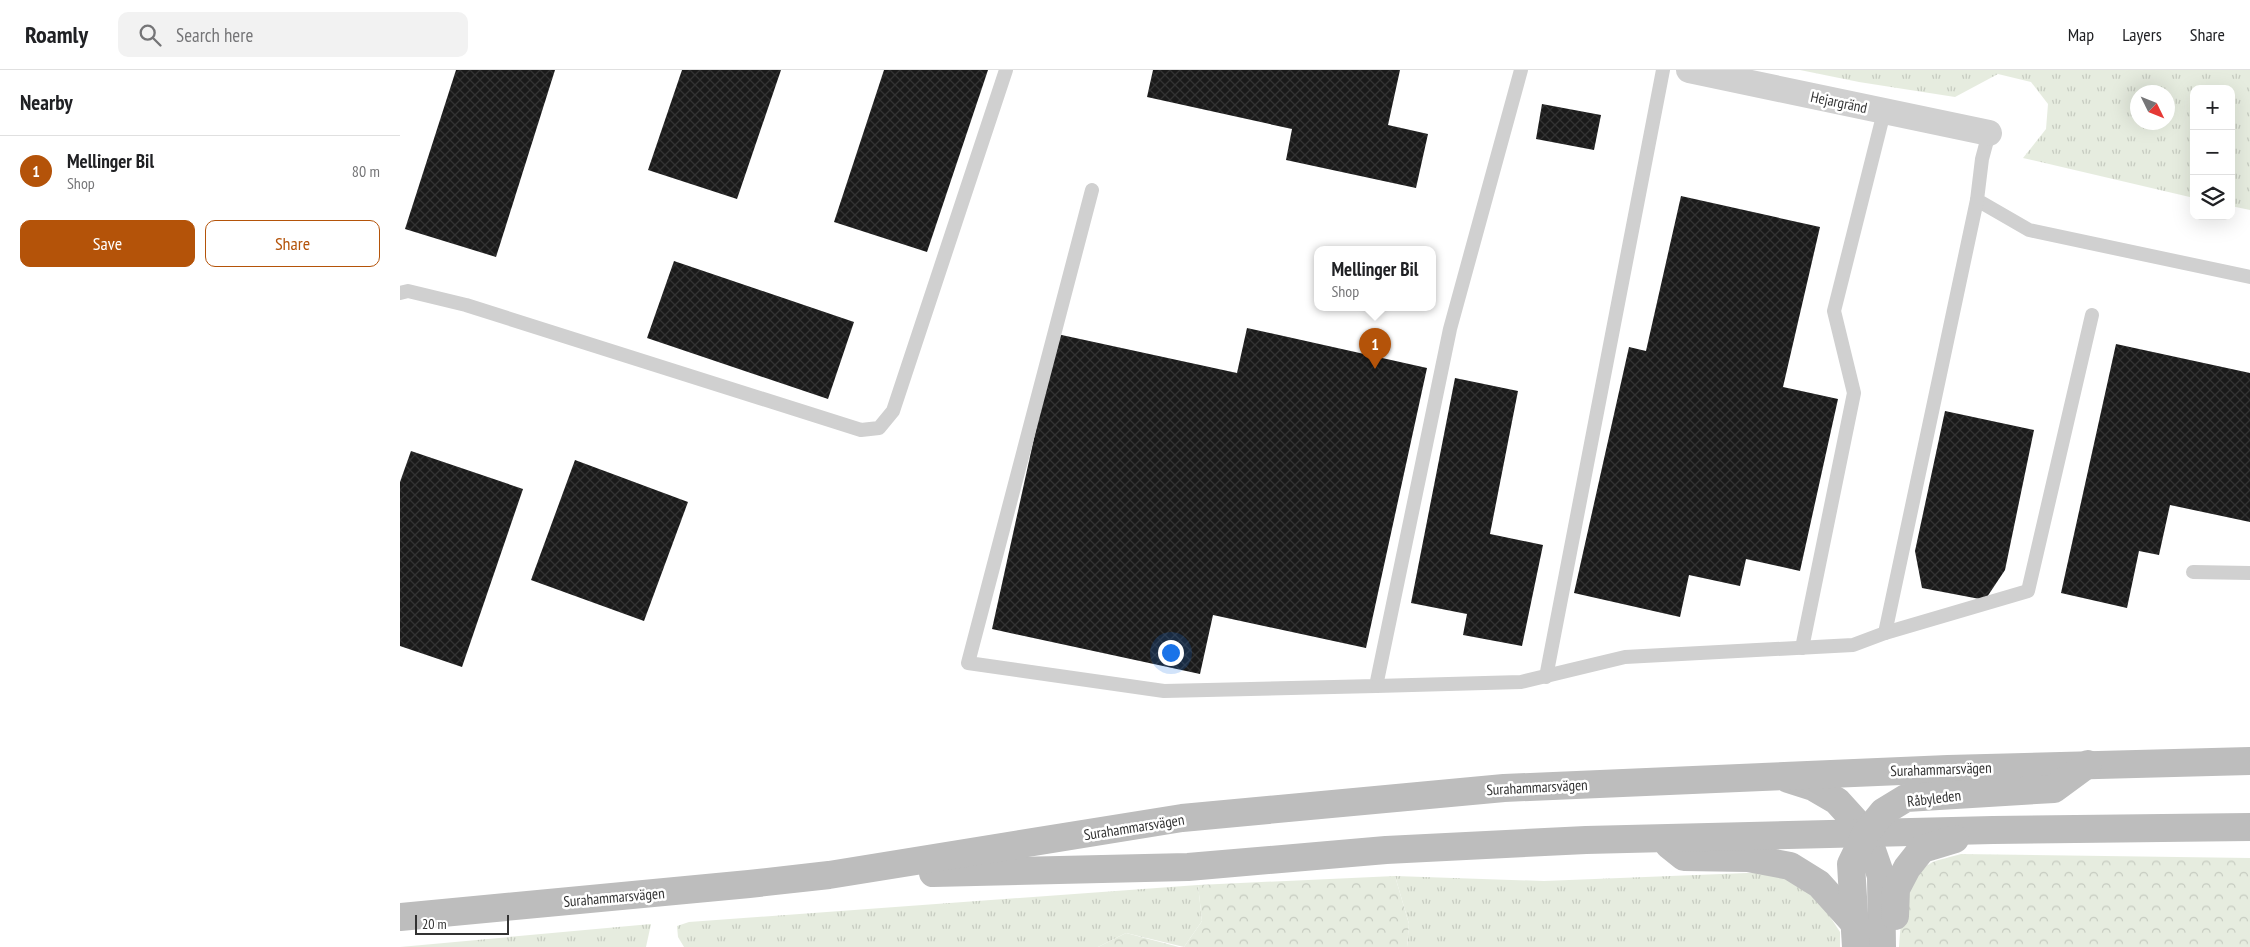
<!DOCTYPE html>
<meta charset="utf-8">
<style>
body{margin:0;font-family:"PT Sans Narrow",sans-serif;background:#f2f2f2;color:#202124}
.controls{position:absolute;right:15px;top:15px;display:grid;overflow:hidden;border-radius:10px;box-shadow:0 5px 20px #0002}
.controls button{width:45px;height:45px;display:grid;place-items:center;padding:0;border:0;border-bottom:1px solid #e0e0e0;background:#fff;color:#202124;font:25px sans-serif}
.compass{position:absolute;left:1730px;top:15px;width:45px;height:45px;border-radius:50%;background:#fff;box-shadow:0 5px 20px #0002;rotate:133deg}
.scale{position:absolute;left:15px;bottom:12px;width:94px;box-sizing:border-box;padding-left:5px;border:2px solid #333;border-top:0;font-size:14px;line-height:18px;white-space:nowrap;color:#333;-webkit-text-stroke:4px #fff;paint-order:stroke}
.you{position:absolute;left:770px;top:582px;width:18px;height:18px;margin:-12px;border:4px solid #fff;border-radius:50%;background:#1a73e8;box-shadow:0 0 0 8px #1a73e833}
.badge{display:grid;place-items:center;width:32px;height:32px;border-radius:50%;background:#b45309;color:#fff;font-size:16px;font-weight:700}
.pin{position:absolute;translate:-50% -41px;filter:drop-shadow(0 1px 2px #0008)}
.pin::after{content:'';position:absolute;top:26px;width:18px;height:15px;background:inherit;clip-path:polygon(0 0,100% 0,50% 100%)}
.popup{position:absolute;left:914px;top:176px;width:122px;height:65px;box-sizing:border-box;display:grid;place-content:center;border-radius:10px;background:#fff;filter:drop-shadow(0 1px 4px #0005);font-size:16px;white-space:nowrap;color:#757577}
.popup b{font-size:19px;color:#202124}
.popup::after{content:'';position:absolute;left:50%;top:100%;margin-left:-10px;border:10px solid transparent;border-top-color:#fff}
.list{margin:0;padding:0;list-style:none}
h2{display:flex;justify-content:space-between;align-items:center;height:65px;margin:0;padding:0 20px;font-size:21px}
h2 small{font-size:16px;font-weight:400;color:#757577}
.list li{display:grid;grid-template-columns:32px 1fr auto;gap:15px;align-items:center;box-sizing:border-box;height:70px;padding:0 20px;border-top:1px solid #e0e0e0}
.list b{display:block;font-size:19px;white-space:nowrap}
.list p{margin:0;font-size:16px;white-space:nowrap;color:#757577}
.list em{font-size:16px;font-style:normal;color:#757577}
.actions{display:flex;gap:10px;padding:15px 20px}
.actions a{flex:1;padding:11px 0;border:1px solid #b45309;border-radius:10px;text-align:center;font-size:18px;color:#b45309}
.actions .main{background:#b45309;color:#fff}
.icon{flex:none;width:28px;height:28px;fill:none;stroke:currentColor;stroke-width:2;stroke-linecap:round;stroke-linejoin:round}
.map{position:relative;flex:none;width:1850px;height:877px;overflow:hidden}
header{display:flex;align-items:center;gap:30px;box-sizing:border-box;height:70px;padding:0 25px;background:#fff;border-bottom:1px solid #e0e0e0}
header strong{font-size:24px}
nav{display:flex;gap:28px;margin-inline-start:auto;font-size:18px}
.search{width:350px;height:45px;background:#f2f2f2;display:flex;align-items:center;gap:12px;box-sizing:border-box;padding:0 18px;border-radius:10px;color:#757577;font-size:19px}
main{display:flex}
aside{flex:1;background:#fff}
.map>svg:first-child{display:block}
.grass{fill:url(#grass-tufts);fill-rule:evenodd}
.forest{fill:url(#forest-crowns)}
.building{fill:url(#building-cross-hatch)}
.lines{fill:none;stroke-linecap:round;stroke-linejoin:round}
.lane{stroke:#d0d0d0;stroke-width:14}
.street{stroke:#d0d0d0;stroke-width:26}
.secondary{stroke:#bdbdbd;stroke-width:28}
.labels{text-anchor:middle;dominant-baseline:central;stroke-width:5;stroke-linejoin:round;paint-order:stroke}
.street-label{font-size:15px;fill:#333;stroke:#fff}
</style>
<header>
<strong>Roamly</strong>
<div class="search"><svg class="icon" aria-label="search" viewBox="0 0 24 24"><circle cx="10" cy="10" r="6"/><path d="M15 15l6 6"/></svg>Search here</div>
<nav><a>Map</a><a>Layers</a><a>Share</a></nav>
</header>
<main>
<aside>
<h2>Nearby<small></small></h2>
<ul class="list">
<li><span class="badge">1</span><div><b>Mellinger Bil</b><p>Shop</p></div><em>80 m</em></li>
</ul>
<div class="actions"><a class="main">Save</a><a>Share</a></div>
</aside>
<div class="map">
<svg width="1850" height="877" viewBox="0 0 1850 877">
<defs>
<pattern id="grass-tufts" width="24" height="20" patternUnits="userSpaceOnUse" patternTransform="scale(1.25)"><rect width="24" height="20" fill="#e6ecdf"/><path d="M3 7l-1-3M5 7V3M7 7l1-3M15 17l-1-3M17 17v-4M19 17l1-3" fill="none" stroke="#c6cbc0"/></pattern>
<pattern id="forest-crowns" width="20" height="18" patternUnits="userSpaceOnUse" patternTransform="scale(1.25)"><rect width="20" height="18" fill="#e6ecdf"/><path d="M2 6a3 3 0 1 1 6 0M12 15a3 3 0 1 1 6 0" fill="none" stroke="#c6cbc0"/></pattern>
<pattern id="building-cross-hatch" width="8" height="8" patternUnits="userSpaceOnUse" patternTransform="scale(1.25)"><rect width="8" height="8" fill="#1a1a1a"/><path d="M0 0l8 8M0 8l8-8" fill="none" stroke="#333"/></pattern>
</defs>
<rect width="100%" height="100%" fill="#fff"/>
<!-- grass -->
<g class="grass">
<path d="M 1400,0 L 1850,0 L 1850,140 L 1831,136 L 1831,19 L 1794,19 L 1794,128 L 1623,88 L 1646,59 L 1648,34 L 1631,12 L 1598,4 L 1555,27 L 1459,12 ZM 1768,22 L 1768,52 L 1738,52 L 1738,22 Z"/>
<path d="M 1372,802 L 1414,822 L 1440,862 L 1440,877 L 1007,877 L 1009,854 L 995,806 L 1144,811 Z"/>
<path d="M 798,815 L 802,851 L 784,877 L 726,863 L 698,877 L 284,877 L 278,867 L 277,856 L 289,852 Z"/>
<path d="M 251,854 L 246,877 L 0,877 Z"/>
</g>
<!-- forest -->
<g class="forest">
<path d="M 1561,784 L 1850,788 L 1850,877 L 1499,877 C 1502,847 1501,810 1531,793 C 1539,789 1552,787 1561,784 Z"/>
<path d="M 995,806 L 1009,854 L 1007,877 L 784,877 L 802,851 L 798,815 Z"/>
<path d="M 726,863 L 779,877 L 698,877 Z"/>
</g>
<!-- building -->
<g class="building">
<path d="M 56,0 L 155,0 L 96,187 L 5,159 Z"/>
<path d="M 282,0 L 381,0 L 337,129 L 248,100 Z"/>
<path d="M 484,0 L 588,0 L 527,182 L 434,152 Z"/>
<path d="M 753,0 L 1000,0 L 988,55 L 1028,64 L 1016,118 L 886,90 L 892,59 L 747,27 Z"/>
<path d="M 1142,34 L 1201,45 L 1194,80 L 1136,69 Z"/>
<path d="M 1281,126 L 1420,157 L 1383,317 L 1438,329 L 1400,501 L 1346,489 L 1340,516 L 1289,505 L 1280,547 L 1174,523 L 1229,277 L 1246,281 Z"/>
<path d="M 274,191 L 454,252 L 428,329 L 247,268 Z"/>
<path d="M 847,258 L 1027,298 L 966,578 L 813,545 L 800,604 L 592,559 L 657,264 L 837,303 Z"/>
<path d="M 1716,274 L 1850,303 L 1850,452 L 1770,435 L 1759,485 L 1739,481 L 1727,538 L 1661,523 Z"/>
<path d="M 1055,308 L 1118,321 L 1090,464 L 1143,475 L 1122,576 L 1063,565 L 1067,544 L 1011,533 Z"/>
<path d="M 1545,341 L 1634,360 L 1605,500 L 1585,530 L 1522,518 L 1515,481 Z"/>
<path d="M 11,381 L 123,419 L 62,597 L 0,576 L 0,412 Z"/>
<path d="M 175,390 L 288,432 L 244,551 L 131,510 Z"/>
</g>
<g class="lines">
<!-- lane -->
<g class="lane">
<path d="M 1589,63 L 1582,89 L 1577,130 L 1629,160 L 1850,207"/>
<path d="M 692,120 L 568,593 L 764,621 L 976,616 L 1050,259 L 1121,0"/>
<path d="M 0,223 L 8,221 L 66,235 L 461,360 L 479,358 L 493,341 L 606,0"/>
<path d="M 1793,502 L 1850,503"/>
<path d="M 1485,563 L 1628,521 L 1692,245"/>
<path d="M 1402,578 L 1454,323 L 1434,241 L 1484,42"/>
<path d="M 1146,607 L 1263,0"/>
<path d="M 976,616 L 1121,612 L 1225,587 L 1453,575 L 1485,563 L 1577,130"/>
</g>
<!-- street -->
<path class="street" d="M 1289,0 L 1589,63"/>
<!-- secondary -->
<g class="secondary">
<path d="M 1388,709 L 1413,717 L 1437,731 L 1466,763 L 1481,806 L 1482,877"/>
<path d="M 1269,775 L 1284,787 L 1348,788 L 1390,796 L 1419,814 L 1455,854"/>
<path d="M 533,803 L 788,797 L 986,780 L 1186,770 L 1593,760 L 1850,757"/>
<path d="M 1495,846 L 1496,819 L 1507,798 L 1522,779 L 1555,769"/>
<path d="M 0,847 L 349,814 L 429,805 L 782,748 L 1104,718 L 1548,699 L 1850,691"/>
<path d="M 1456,877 L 1451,794 L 1466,763 L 1483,742 L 1506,728 L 1654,719 L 1688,694"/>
</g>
</g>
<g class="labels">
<!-- street labels -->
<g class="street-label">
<text transform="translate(1439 32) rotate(12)">Hejargränd</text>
<text transform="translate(1541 699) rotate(-2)">Surahammarsvägen</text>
<text transform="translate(1137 717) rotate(-3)">Surahammarsvägen</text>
<text transform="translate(1534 728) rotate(-7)">Råbyleden</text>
<text transform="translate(734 757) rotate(-9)">Surahammarsvägen</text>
<text transform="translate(214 827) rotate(-5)">Surahammarsvägen</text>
</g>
</g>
</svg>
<div class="controls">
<button>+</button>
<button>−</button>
<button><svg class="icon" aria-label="layers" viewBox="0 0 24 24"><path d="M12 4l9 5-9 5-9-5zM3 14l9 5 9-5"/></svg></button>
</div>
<svg class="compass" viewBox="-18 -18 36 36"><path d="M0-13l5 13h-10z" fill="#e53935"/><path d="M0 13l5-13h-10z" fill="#757577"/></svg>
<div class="scale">20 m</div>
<div class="you"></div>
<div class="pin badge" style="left:975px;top:299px">1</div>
<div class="popup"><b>Mellinger Bil</b>Shop</div>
</div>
</main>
